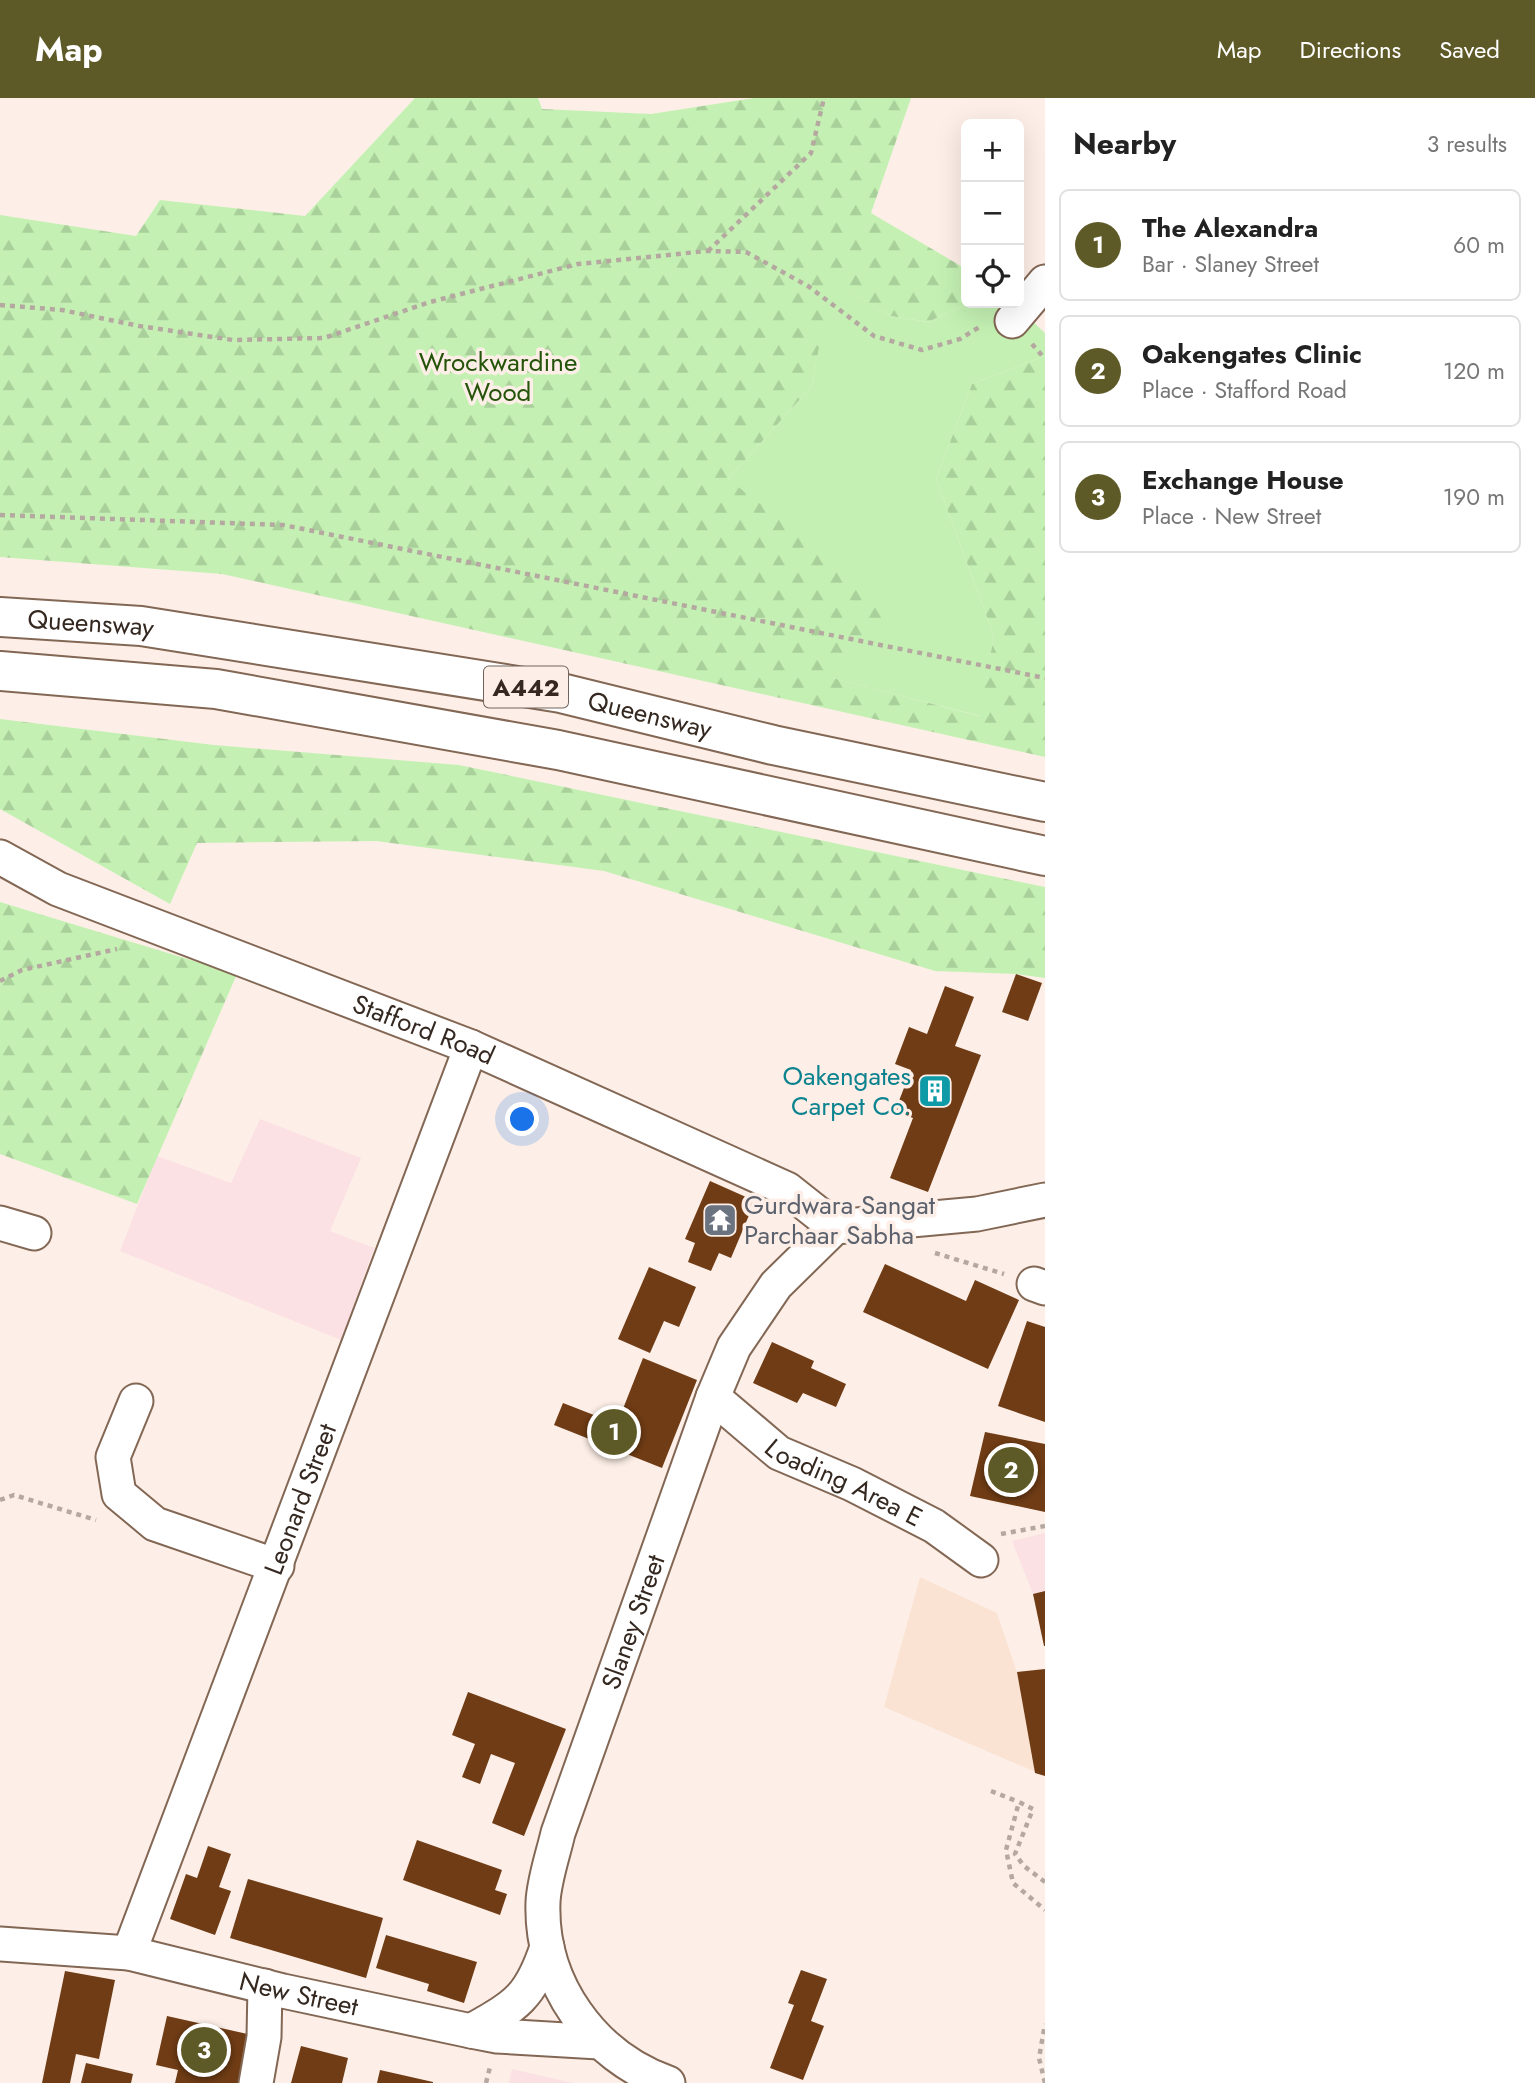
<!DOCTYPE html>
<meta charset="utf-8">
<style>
body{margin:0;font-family:Jost,sans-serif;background:#f2f2f2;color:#222}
.controls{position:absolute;right:21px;top:21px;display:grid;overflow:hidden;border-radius:10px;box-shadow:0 7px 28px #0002}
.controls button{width:63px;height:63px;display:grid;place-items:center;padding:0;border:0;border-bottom:2px solid #e0e0e0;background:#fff;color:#222;font:35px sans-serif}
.you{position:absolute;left:523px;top:1022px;width:24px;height:24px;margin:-18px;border:5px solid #fff;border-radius:50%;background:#1a73e8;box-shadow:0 0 0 10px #1a73e833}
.badge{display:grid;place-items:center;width:46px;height:46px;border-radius:50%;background:#5e5a27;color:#fff;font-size:23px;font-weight:700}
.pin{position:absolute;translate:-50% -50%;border:4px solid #fff;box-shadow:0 2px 7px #0006}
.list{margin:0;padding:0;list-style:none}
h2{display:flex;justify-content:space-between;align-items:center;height:91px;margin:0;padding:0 28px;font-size:30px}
h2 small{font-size:23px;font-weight:400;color:#767676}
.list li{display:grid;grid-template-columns:46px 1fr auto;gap:21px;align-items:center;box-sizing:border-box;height:112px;margin:0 14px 14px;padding:0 14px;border:2px solid #e0e0e0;border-radius:10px}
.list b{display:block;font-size:26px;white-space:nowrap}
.list p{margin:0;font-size:23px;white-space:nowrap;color:#767676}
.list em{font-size:23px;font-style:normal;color:#767676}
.icon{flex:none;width:38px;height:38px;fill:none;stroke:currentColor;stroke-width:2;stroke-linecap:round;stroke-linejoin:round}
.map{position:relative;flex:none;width:1045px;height:1985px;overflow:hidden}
header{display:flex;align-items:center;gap:42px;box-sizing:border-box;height:98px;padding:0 35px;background:#5e5a27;color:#fff}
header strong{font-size:33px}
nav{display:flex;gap:38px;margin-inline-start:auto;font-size:24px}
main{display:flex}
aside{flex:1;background:#fff}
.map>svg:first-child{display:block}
.commercial{fill:#fbe0e4}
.built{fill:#fbe3d4}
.green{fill:#c4f1b3}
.forest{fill:url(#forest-firs)}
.building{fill:#6f3c15}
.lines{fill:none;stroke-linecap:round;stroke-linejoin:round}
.minor-casing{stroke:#836755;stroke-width:37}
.highway-casing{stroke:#836755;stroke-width:42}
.path{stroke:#b5a8a0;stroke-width:4.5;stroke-dasharray:5 5;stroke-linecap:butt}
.minor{stroke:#fff;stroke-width:33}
.highway{stroke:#fff;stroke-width:38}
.labels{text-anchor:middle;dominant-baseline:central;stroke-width:7;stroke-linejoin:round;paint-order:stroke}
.shield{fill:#fdefe7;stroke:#70645c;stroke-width:2}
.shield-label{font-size:24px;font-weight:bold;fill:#342820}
.park-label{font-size:26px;fill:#24530a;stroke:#fdefe7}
.street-label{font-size:26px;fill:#342820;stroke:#fdefe7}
.culture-label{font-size:26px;fill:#0d838f;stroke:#fdefe7;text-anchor:end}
.worship-label{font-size:26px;fill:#5b616d;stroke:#fdefe7;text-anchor:start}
</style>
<header>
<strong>Map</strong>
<nav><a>Map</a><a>Directions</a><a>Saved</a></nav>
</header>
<main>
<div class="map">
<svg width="1045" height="1985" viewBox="0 0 1045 1985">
<defs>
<pattern id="forest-firs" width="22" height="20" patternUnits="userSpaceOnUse" patternTransform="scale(1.75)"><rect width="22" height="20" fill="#c4f1b3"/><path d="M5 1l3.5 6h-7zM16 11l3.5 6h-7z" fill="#a9cf9a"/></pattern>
</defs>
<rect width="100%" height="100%" fill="#fdefe7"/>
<!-- commercial -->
<g class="commercial">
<path d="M 260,1021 L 361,1060 L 330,1133 L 374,1150 L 341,1242 L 120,1153 L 157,1058 L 231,1085 Z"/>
<path d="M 1045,1435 L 1045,1493 L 1033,1496 L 1012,1443 Z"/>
<path d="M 512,1971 L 573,1985 L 509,1985 Z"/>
</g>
<!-- built -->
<path class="built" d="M 920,1479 L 997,1515 L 1017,1574 L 1045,1571 L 1045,1678 L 884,1609 Z"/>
<!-- green -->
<path class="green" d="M 830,182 L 891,218 L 928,224 L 969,205 L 1013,205 L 1045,235 L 1045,258 L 972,286 L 936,381 L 994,538 L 980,618 L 828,579 L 728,381 L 812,288 Z"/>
<!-- forest -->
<g class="forest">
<path d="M 415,0 L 538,0 L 542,11 L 651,16 L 754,0 L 911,0 L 871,115 L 966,171 L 969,205 L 928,224 L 891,218 L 831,183 L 812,288 L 728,381 L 894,509 L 829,579 L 979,618 L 994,538 L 936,381 L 972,286 L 1045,258 L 1045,659 L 222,476 L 0,459 L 0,117 L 136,138 L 160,102 L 305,118 Z"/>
<path d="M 0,621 L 214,647 L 459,667 L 1045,789 L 1045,880 L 1016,876 L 935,873 L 604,773 L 376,743 L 197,745 L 170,806 L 0,711 Z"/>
<path d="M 0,804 L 237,876 L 137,1106 L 0,1056 Z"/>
</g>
<!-- building -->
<g class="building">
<path d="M 1016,876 L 1042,885 L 1028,923 L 1002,914 Z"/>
<path d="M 945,888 L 974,899 L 955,948 L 981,957 L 928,1094 L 890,1080 L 913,1020 L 895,1013 L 911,972 L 895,966 L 909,929 L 927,936 Z"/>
<path d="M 710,1083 L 755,1103 L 731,1160 L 719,1155 L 711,1173 L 688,1164 L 695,1145 L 685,1141 Z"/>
<path d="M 885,1166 L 966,1203 L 975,1182 L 1019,1202 L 988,1271 L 863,1214 Z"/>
<path d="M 649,1169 L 696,1189 L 679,1229 L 664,1223 L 650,1255 L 618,1241 Z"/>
<path d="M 1027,1223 L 1045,1229 L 1045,1324 L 998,1308 Z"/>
<path d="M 772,1244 L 814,1263 L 811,1270 L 846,1286 L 836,1309 L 803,1295 L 797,1305 L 753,1285 Z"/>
<path d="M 643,1260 L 697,1282 L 662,1370 L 554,1327 L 563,1305 L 617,1326 Z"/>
<path d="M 985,1334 L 1045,1346 L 1045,1414 L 970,1398 Z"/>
<path d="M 1045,1493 L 1045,1548 L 1044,1548 L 1033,1496 Z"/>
<path d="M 1045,1571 L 1045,1678 L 1035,1675 L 1017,1574 Z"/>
<path d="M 468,1594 L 566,1631 L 524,1738 L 492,1725 L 515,1665 L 491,1656 L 480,1686 L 462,1679 L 475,1646 L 452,1637 Z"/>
<path d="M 417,1742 L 502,1772 L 495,1792 L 507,1796 L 500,1817 L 403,1782 Z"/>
<path d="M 208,1748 L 231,1756 L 219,1789 L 231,1793 L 215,1837 L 170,1821 L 186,1776 L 197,1780 Z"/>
<path d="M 248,1781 L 383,1820 L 366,1880 L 230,1840 Z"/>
<path d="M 386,1837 L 477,1864 L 464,1905 L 427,1893 L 429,1886 L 376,1870 Z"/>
<path d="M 801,1872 L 827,1881 L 811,1923 L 824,1928 L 803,1982 L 770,1970 L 794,1907 L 788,1905 Z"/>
<path d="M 65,1873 L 115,1882 L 99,1961 L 76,1956 L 70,1985 L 42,1985 Z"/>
<path d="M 167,1918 L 252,1937 L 242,1985 L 175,1985 L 178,1972 L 156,1967 Z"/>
<path d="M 301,1948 L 348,1960 L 342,1985 L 291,1985 Z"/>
<path d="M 86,1965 L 133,1976 L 131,1985 L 81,1985 Z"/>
<path d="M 380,1972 L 433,1984 L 433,1985 L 377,1985 Z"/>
</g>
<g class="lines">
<!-- minor casing -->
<g class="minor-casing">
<g id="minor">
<path d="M 1012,223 L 1045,184"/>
<path id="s1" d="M 0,759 L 58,791 L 471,949 L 787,1091 L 835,1129"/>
<path d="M 0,1125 L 34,1135"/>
<path d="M 835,1129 L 977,1116 L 1045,1102"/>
<path d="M 1034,1186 L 1045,1190"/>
<path id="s2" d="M 713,1299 L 779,1355 L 852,1386 L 934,1428 L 981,1462"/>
<path d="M 136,1303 L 113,1359 L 119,1396 L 155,1426 L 277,1468"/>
<path id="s3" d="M 0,1846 L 129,1855 L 283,1893 L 471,1933 L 497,1938 L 599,1944"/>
<path id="s4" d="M 129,1855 L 471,949"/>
<path d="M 471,1933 C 517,1907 530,1900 547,1849"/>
<path d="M 256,1985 L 264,1939 L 265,1888"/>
<path id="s5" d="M 668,1985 C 592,1958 540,1885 543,1804 C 544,1782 553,1757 558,1735 L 713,1299 L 734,1249 L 776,1187 L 835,1129"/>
</g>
</g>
<!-- highway casing -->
<g class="highway-casing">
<g id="highway">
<path id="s6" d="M 0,519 L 141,528 L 561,595 L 773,647 L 1045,704"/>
<path d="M 0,573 L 216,591 L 558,652 L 1045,758"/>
</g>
</g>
<!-- path -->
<g class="path">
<path d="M 708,153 L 811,55 L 824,0"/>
<path d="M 0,207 L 62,212 L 139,228 L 233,242 L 324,240 L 430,204 L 578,166 L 707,153 L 746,154 L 808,188 L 874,238 L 922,252 L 960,241 L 981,228"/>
<path d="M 1032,246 L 1045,261"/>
<path d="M 0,417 L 283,427 L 1045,580"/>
<path d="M 0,883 L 22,872 L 117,851"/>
<path d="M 935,1155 L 1004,1176"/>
<path d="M 0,1402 L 14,1397 L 96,1422"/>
<path d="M 1001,1436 L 1045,1428"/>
<path d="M 991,1693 L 1019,1704"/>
<path d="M 1045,1784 L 1024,1768 L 1015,1756 L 1033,1711 L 1019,1704 L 1006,1752 L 1013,1785 L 1045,1812"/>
<path d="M 486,1985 L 490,1969"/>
<path d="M 1045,1985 L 1039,1960 L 1045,1926"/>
</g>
<!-- minor -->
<use href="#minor" class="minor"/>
<!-- highway -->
<use href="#highway" class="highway"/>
</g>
<!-- icons -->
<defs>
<g id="building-square" transform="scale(1.75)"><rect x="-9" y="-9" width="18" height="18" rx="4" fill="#0f9aa8" stroke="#fdefe7"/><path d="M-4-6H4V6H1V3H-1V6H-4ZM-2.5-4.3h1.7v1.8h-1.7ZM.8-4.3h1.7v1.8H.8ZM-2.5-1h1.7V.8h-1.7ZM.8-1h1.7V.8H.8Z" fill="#fff"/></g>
<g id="temple-square" transform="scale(1.75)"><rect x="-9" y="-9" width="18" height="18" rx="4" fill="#6b7280" stroke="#fdefe7"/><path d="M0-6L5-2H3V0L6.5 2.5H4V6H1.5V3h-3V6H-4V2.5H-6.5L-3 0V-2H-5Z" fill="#fff"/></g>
</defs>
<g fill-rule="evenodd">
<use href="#building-square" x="935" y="993"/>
<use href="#temple-square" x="720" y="1122"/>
</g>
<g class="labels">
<!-- shield labels -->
<rect class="shield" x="484" y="568.5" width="84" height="41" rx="5"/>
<g class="shield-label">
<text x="526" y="589">A442</text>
</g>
<!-- park labels -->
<g class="park-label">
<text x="498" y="264">Wrockwardine<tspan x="498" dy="30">Wood</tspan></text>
</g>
<!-- street labels -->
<g class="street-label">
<text stroke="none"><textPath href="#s6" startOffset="91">Queensway</textPath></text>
<text stroke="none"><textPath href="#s6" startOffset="658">Queensway</textPath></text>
<text stroke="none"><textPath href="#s1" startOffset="458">Stafford Road</textPath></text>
<text stroke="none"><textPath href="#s2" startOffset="158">Loading Area E</textPath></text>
<text stroke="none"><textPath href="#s4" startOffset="485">Leonard Street</textPath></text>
<text stroke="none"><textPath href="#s5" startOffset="530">Slaney Street</textPath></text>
<text stroke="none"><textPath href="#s3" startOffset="304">New Street</textPath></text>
</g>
<!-- culture labels -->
<g class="culture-label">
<text x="911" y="978">Oakengates<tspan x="911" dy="30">Carpet Co.</tspan></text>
</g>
<!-- worship labels -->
<g class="worship-label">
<text x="744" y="1107">Gurdwara Sangat<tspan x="744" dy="30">Parchaar Sabha</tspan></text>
</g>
</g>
</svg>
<div class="controls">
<button>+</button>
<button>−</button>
<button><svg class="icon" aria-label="locate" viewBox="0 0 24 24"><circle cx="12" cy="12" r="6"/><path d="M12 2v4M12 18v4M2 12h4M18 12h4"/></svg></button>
</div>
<div class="you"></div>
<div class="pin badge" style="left:614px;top:1334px">1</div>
<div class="pin badge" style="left:1011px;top:1372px">2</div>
<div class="pin badge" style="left:204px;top:1952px">3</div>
</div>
<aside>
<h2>Nearby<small>3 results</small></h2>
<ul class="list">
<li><span class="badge">1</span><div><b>The Alexandra</b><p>Bar · Slaney Street</p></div><em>60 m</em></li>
<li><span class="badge">2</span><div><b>Oakengates Clinic</b><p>Place · Stafford Road</p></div><em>120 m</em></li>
<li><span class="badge">3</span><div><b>Exchange House</b><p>Place · New Street</p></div><em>190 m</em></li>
</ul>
</aside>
</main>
